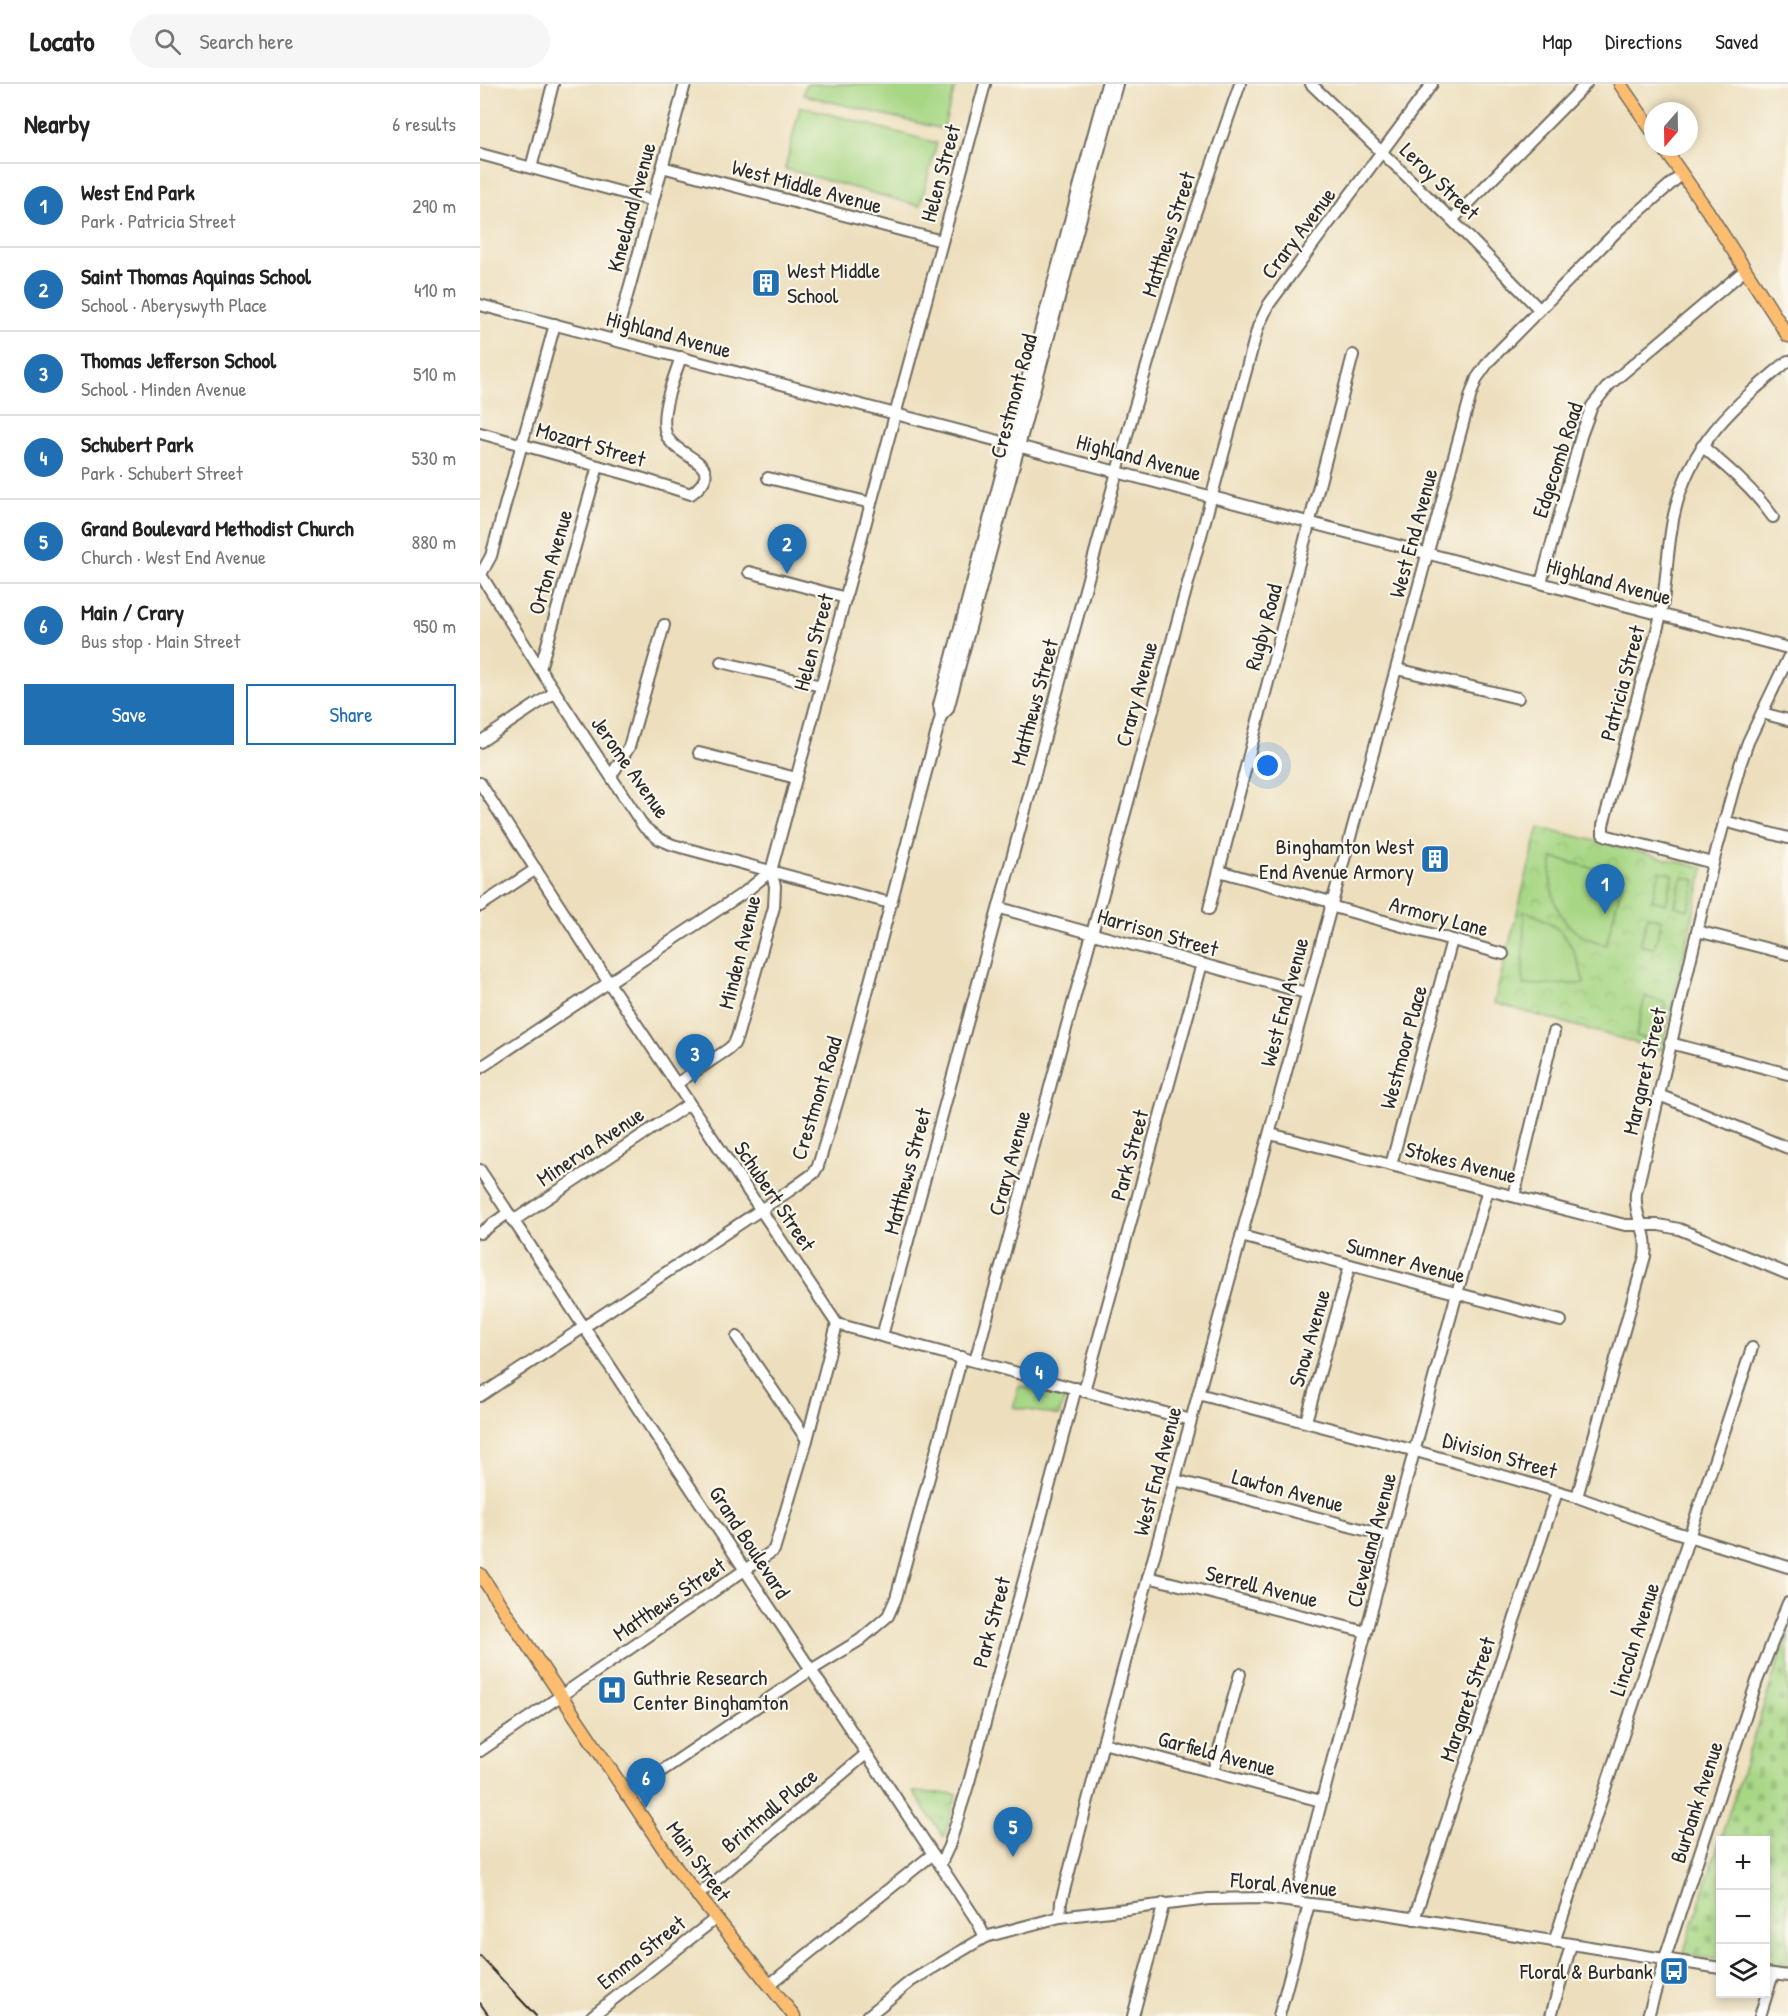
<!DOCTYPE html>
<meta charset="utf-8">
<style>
body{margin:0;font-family:"Patrick Hand",sans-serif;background:#f6f6f6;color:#222}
.controls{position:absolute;right:18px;bottom:18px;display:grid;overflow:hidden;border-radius:0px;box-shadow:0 3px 9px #0003}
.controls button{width:54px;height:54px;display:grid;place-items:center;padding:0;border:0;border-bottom:2px solid #e0e0e0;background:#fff;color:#222;font:30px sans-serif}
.compass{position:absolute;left:1164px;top:18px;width:54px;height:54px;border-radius:50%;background:#fff;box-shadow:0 3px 9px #0003;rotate:200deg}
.you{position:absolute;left:788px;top:682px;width:21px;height:21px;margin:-15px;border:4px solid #fff;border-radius:50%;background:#1a73e8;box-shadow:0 0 0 9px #1a73e833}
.badge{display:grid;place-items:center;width:39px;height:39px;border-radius:50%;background:#1f6fb2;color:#fff;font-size:20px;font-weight:700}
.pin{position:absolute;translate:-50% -50px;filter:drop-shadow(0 2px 3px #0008)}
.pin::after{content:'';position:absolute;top:32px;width:21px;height:18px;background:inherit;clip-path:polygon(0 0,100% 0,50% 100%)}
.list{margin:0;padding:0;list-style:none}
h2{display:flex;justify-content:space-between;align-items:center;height:78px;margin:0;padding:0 24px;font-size:26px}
h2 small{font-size:20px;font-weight:400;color:#767676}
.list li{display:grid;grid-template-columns:39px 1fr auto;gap:18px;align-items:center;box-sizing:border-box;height:84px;padding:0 24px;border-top:2px solid #e0e0e0}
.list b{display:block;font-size:22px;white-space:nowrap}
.list p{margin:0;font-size:20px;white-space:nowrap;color:#767676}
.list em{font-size:20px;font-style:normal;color:#767676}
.actions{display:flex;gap:12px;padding:18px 24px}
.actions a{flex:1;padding:14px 0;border:2px solid #1f6fb2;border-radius:0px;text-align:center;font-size:21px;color:#1f6fb2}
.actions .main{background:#1f6fb2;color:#fff}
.icon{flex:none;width:33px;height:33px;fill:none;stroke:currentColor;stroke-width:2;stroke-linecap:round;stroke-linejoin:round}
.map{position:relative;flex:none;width:1308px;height:1932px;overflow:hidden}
header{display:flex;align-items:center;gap:36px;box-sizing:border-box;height:84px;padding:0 30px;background:#fff;border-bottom:2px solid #e0e0e0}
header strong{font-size:28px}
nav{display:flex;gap:33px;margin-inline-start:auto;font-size:21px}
.search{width:420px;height:54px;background:#f6f6f6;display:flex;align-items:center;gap:15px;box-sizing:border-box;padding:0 21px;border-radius:33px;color:#767676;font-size:22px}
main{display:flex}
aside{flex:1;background:#fff}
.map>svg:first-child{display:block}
.cemetery{fill:url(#cemetery-stones);stroke:#698158;stroke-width:1.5}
.park{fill:url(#park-crowns);stroke:#698158;stroke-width:1.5}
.pitch{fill:#a7d785;stroke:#698158;stroke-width:1.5}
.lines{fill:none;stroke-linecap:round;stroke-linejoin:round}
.minor-casing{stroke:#6f6a5e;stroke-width:14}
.major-casing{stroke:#6f6a5e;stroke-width:15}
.minor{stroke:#fff;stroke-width:10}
.major{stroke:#fcbd6f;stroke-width:12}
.rail{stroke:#2b2b2b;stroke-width:2}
.labels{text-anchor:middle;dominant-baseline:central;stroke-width:4.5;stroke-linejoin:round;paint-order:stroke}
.street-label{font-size:22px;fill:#2b2b2b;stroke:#fbf7ec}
.poi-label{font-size:22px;fill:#2b2b2b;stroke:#fbf7ec;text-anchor:start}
</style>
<header>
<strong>Locato</strong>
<div class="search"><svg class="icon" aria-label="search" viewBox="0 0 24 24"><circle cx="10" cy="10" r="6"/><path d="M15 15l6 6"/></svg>Search here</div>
<nav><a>Map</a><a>Directions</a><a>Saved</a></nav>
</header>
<main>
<aside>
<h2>Nearby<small>6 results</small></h2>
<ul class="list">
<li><span class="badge">1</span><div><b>West End Park</b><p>Park · Patricia Street</p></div><em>290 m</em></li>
<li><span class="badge">2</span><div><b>Saint Thomas Aquinas School</b><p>School · Aberyswyth Place</p></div><em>410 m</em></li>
<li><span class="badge">3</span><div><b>Thomas Jefferson School</b><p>School · Minden Avenue</p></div><em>510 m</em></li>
<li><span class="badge">4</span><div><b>Schubert Park</b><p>Park · Schubert Street</p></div><em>530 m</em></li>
<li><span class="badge">5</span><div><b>Grand Boulevard Methodist Church</b><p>Church · West End Avenue</p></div><em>880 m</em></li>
<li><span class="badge">6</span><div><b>Main / Crary</b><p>Bus stop · Main Street</p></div><em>950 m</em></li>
</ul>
<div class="actions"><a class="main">Save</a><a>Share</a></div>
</aside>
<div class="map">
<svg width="1308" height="1932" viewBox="0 0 1308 1932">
<defs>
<pattern id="cemetery-stones" width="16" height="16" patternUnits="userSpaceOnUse" patternTransform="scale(1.5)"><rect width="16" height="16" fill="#a7d785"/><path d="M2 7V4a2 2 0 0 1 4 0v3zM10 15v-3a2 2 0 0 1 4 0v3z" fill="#90b973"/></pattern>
<pattern id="park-crowns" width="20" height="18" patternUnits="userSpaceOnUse" patternTransform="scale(1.5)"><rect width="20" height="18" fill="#a7d785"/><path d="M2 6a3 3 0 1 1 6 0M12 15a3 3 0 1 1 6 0" fill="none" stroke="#90b973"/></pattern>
</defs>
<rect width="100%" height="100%" fill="#fbf7ec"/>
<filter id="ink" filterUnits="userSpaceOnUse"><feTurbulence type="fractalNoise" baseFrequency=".0167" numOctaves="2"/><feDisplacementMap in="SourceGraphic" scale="12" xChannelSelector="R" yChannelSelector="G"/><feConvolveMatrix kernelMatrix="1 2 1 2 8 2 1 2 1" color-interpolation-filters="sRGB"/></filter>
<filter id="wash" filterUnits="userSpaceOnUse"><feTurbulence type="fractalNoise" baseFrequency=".008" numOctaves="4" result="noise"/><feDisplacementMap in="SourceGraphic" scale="24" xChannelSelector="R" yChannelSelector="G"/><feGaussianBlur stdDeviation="1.35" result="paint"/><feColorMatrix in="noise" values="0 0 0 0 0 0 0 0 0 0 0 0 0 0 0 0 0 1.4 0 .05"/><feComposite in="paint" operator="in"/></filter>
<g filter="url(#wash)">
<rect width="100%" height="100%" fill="#eddfbd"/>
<!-- cemetery -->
<path class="cemetery" d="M 1308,1547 L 1308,1886 L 1286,1883 L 1286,1756 L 1240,1756 L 1240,1876 L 1203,1870 Z"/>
<!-- park -->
<g class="park">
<path d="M 1059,743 L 1224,784 L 1182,966 L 1014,919 Z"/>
<path d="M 539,1302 L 585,1313 L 579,1332 L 533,1323 Z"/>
<path d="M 433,1708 L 477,1710 L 464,1753 Z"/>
</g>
<!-- pitch -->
<g class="pitch">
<path d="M 326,0 L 476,0 L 463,45 L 323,11 Z"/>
<path d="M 320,22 L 457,59 L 440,122 L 305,85 Z"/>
<path d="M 1073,774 L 1144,792 L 1126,861 C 1117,858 1107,855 1099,850 C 1075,834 1066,801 1073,774 Z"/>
<path d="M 1180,787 L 1193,790 L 1186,820 L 1172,816 Z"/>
<path d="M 1202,793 L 1216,796 L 1208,826 L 1195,822 Z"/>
<path d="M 1044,827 C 1082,839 1096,861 1104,900 L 1043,901 Z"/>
<path d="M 1168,832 L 1182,836 L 1174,865 L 1160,861 Z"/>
<path d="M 1165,913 L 1186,919 L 1177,957 L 1156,952 Z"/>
</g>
</g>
<g filter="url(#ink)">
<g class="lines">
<!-- minor casing -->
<g class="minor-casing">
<g id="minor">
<path d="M 831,0 L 972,136 L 1059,225"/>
<path d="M 0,70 L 173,117"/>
<path d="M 182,83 L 462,157"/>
<path d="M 51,84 L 73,0"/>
<path d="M 972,136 L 1106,0"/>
<path d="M 0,221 L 1308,564"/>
<path d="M 135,256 L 205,0"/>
<path d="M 0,349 L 154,392 L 211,410 C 252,379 194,374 186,350 C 179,329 194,294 201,273"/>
<path d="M 1222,362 C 1248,384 1273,405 1293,433"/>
<path d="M 288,394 L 391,419"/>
<path d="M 269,488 L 366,514"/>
<path d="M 1,491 L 60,585 L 164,743 L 179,755 L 193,761 L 410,819"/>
<path d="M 0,492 L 11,472 L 75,240"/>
<path d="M 1061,499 L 1101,352 L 1112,322 L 1129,301 L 1265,186"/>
<path d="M 241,578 L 341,602"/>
<path d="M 60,585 L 118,382"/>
<path d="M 917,585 L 1038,614"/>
<path d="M 1282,629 L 1308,636"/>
<path d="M 461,632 L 468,625 L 637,0"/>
<path d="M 0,658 L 75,608"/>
<path d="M 219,669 L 316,694"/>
<path d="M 131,692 L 149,663 L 184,541"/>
<path d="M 0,699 L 129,899 L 357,1240 L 711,1336"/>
<path d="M 1244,737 L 1308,754"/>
<path d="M 1233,779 L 1128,752 L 1123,750 L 1123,741 C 1136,694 1149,647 1161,600 C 1168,577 1176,553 1181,530 C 1187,497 1187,463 1194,431 C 1209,359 1255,321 1308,277"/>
<path d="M 739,787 L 851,818"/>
<path d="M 0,822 L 56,785"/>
<path d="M 850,822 L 1023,870"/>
<path d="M 520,824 L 826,909"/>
<path d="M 729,825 L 873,271"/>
<path d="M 1217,847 L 1308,870"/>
<path d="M 1190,959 L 1308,990"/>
<path d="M 0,984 L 265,808 L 291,787 L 505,0"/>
<path d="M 196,1000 L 247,966 L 254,960 L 257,953 L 294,823 L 295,802 L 291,787"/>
<path d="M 1179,1011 L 1308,1064"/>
<path d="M 790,1050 L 1145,1141 L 1179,1141 L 1199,1145 L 1308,1190"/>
<path d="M 911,1081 L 972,856"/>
<path d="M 0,1086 L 453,1770 L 497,1837 L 505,1853"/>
<path d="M 1034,1112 L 1074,948"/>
<path d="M 33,1137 L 209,1020"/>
<path d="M 0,1149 L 28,1129"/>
<path d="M 761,1152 L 1081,1237"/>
<path d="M 402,1252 L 653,329 L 695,187 L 760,0"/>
<path d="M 257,1253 L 327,1356"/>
<path d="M 495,1277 L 778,243 L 789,220 L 803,201 L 952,0"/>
<path d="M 604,1307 L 722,880"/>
<path d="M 718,1310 L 936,1367 L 1097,1413 L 1179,1443 L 1308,1483"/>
<path d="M 0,1312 L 309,1107 L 334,1089 L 338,1082 L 361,1006 L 461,632 L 459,621 L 627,0"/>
<path d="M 826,1337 L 870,1181"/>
<path d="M 695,1396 L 911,1453"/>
<path d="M 1097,1413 L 1165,1172 C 1169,1145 1154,1136 1156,1110 L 1233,779 L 1260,681 L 1268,658 L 1308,574"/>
<path d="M 668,1493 L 886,1548"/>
<path d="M 623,1659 L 841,1717"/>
<path d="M 0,1667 L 294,1466 L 327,1356 L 357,1240"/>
<path d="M 733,1688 L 760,1590"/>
<path d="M 146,1711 L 331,1586 L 380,1556 L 408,1532 L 416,1514 L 482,1273"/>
<path d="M 460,1781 L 469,1762 L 489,1698 L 596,1304"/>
<path d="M 217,1812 L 386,1670"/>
<path d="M 815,1818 L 911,1453 L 977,1209 L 1008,1106"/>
<path d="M 580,1833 L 581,1818 L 623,1659 L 991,310 L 997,294 L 1009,277 L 1137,147 L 1202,90"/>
<path d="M 934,1835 L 1077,1408"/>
<path d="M 1074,1858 L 1272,1264"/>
<path d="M 1286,1889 L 1308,1892"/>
<path d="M 289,1901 L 453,1770"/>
<path d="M 112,1932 L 235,1835"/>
<path d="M 388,1932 L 431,1897 L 505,1853 L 580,1833 L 729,1815 L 783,1814 L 887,1827 L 1240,1884"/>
<path d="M 653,1932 L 684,1819"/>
<path d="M 799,1932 L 829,1820"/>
<path d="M 1071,1932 L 1091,1861"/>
<path d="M 1168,1932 L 1187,1868 L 1277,1597 L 1308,1519"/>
<path d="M 1280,1932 L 1293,1890"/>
</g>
</g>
<!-- major casing -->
<g class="major-casing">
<g id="major">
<path d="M 1140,0 L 1173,48"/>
<path d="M 1183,63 L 1227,126 L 1308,252"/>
<path d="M 0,1490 L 197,1785 L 314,1932"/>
</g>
</g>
<!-- minor -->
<use href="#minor" class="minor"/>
<!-- major -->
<use href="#major" class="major"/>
<!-- rail -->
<g class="rail">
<path d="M 0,1872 L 56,1932"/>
<path d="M 0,1919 L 9,1932"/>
</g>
</g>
</g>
<!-- icons -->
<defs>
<g id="building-square" transform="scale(1.5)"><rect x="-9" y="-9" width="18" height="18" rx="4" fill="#1f6fb2" stroke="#fbf7ec"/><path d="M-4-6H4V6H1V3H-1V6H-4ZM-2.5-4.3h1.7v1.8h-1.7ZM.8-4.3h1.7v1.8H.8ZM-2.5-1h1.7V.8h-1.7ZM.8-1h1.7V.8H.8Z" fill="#fff"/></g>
<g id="hospital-square" transform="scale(1.5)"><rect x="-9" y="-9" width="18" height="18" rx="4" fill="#1f6fb2" stroke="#fbf7ec"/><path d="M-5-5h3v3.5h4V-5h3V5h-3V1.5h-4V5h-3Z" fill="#fff"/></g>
<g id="bus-square" transform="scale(1.5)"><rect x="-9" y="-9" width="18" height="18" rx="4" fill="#1f6fb2" stroke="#fbf7ec"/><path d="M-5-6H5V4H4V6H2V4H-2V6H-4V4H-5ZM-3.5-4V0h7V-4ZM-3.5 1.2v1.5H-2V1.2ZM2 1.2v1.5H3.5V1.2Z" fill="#fff"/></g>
</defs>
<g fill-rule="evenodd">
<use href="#building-square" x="286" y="199"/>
<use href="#building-square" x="955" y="775"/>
<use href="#hospital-square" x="132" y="1606"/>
<use href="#bus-square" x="1194" y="1887"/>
</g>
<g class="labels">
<!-- street labels -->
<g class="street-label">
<text transform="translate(460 89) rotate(-75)">Helen Street</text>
<text transform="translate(960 97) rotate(44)">Leroy Street</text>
<text transform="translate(327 102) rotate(15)">West Middle Avenue</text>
<text transform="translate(151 123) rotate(-75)">Kneeland Avenue</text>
<text transform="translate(818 149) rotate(-53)">Crary Avenue</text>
<text transform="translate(688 150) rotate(-72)">Matthews Street</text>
<text transform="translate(189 250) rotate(15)">Highland Avenue</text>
<text transform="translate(533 312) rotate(-75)">Crestmont Road</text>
<text transform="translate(111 360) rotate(16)">Mozart Street</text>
<text transform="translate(659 373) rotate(15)">Highland Avenue</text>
<text transform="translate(1077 376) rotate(-72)">Edgecomb Road</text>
<text transform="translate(933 449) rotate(-75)">West End Avenue</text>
<text transform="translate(70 478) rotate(-74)">Orton Avenue</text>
<text transform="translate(1129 497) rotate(15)">Highland Avenue</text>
<text transform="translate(783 543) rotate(-75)">Rugby Road</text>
<text transform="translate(333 558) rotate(-75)">Helen Street</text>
<text transform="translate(1142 599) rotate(-75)">Patricia Street</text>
<text transform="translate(656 610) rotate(-75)">Crary Avenue</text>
<text transform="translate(554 618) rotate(-75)">Matthews Street</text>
<text transform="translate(151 683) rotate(55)">Jerome Avenue</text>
<text transform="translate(959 832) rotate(15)">Armory Lane</text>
<text transform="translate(678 848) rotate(16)">Harrison Street</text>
<text transform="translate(259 868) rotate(-76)">Minden Avenue</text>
<text transform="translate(804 918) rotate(-75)">West End Avenue</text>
<text transform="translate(923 963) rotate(-75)">Westmoor Place</text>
<text transform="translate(1164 987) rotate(-77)">Margaret Street</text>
<text transform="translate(336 1014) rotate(-73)">Crestmont Road</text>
<text transform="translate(110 1062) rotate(-34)">Minerva Avenue</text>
<text transform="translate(649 1071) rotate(-75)">Park Street</text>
<text transform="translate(981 1078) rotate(14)">Stokes Avenue</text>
<text transform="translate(529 1079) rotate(-75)">Crary Avenue</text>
<text transform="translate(427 1087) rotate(-75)">Matthews Street</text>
<text transform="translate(295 1112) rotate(56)">Schubert Street</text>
<text transform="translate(926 1176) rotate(15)">Sumner Avenue</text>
<text transform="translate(829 1254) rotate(-74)">Snow Avenue</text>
<text transform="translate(1020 1371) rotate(16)">Division Street</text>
<text transform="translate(677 1387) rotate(-75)">West End Avenue</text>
<text transform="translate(808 1406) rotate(15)">Lawton Avenue</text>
<text transform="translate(891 1456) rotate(-75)">Cleveland Avenue</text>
<text transform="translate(270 1458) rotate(57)">Grand Boulevard</text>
<text transform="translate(782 1502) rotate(14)">Serrell Avenue</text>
<text transform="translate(189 1515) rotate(-34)">Matthews Street</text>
<text transform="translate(511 1538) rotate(-75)">Park Street</text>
<text transform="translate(1154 1555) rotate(-72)">Lincoln Avenue</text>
<text transform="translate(987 1615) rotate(-71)">Margaret Street</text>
<text transform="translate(737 1669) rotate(15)">Garfield Avenue</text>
<text transform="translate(1216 1718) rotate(-72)">Burbank Avenue</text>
<text transform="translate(289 1726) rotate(-40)">Brintnall Place</text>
<text transform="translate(219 1777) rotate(54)">Main Street</text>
<text transform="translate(804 1800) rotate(5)">Floral Avenue</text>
<text transform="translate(161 1868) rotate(-38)">Emma Street</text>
</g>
<!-- poi labels -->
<g class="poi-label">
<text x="307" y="186">West Middle<tspan x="307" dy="25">School</tspan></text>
<text x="934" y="762" text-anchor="end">Binghamton West<tspan x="934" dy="25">End Avenue Armory</tspan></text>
<text x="153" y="1593">Guthrie Research<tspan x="153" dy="25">Center Binghamton</tspan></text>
<text x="1173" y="1887" text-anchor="end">Floral &amp; Burbank</text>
</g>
</g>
</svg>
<div class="controls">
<button>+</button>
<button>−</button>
<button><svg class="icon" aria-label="layers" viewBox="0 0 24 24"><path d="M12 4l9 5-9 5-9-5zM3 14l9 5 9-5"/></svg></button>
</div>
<svg class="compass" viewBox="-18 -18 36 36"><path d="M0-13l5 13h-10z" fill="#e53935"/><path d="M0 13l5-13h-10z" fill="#767676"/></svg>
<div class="you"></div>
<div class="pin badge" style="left:1125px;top:830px">1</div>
<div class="pin badge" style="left:307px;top:490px">2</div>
<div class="pin badge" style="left:215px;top:1000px">3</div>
<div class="pin badge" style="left:559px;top:1318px">4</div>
<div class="pin badge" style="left:533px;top:1773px">5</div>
<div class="pin badge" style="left:166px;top:1724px">6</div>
</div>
</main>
